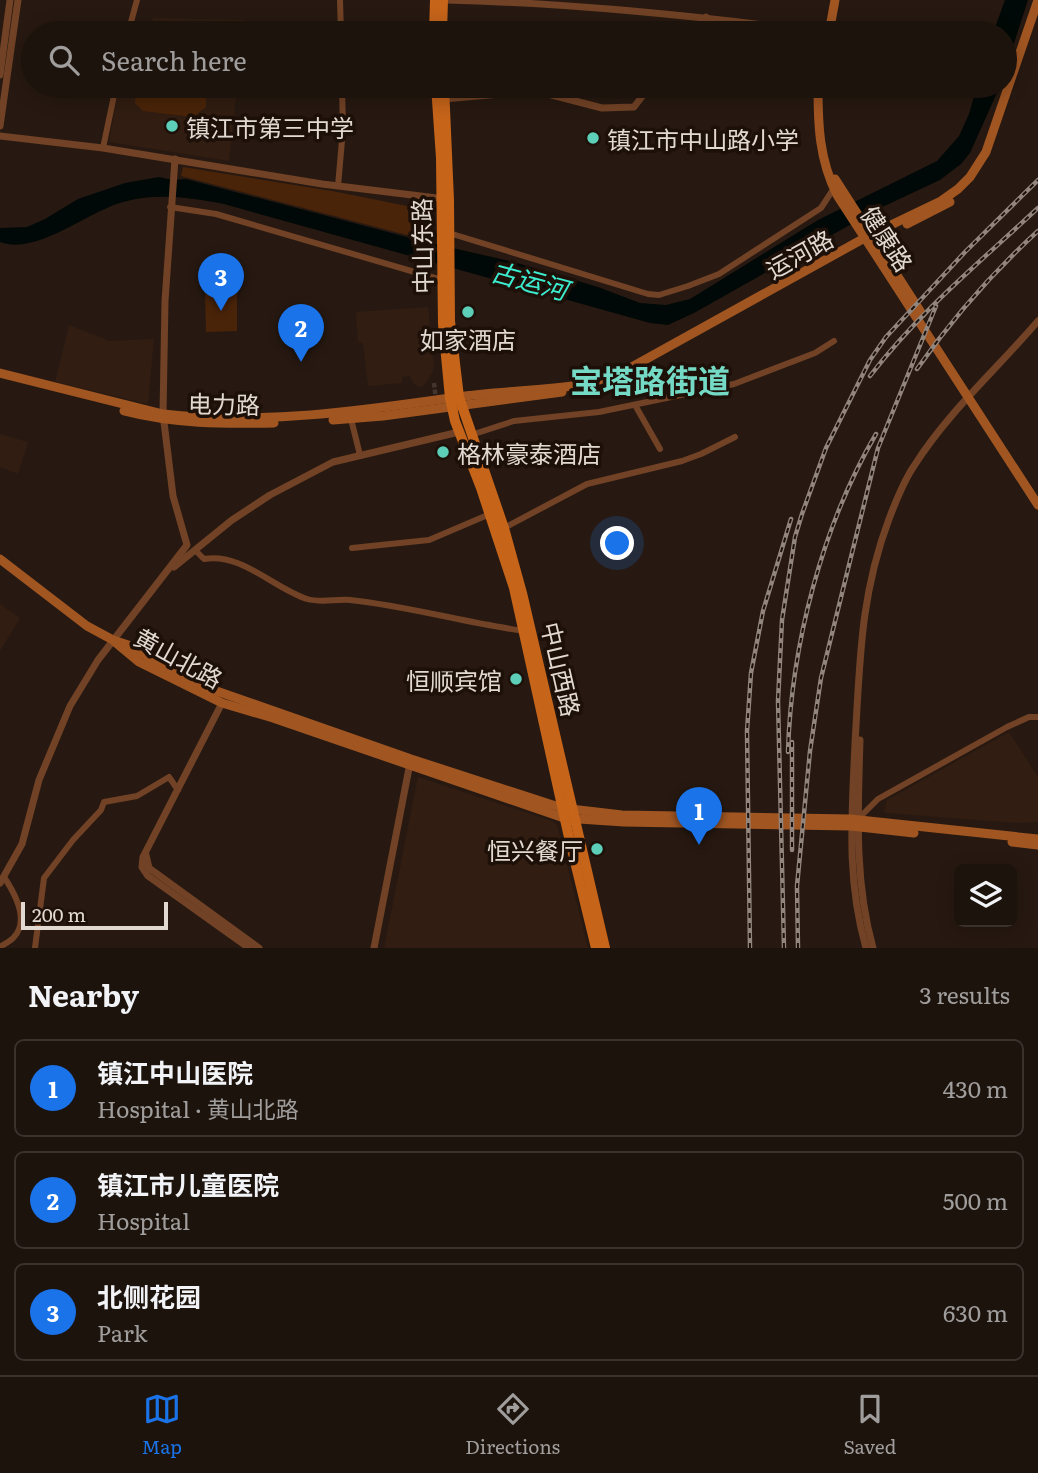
<!DOCTYPE html>
<meta charset="utf-8">
<style>
body{margin:0;font-family:Literata,"Noto Sans SC",serif;background:#251c16;color:#f1f3f6}
.controls{position:absolute;right:21px;bottom:21px;display:grid;overflow:hidden;border-radius:10px;box-shadow:0 4px 18px #0003}
.controls button{width:63px;height:63px;display:grid;place-items:center;padding:0;border:0;border-bottom:2px solid #3b322e;background:#1d130d;color:#f1f3f6;font:35px sans-serif}
.scale{position:absolute;left:21px;bottom:18px;width:147px;box-sizing:border-box;padding-left:7px;border:4px solid #e3d9d3;border-top:0;font-size:19px;line-height:24px;white-space:nowrap;color:#e3d9d3;-webkit-text-stroke:5px #1d1008;paint-order:stroke}
.you{position:absolute;left:618px;top:544px;width:24px;height:24px;margin:-18px;border:5px solid #fff;border-radius:50%;background:#1a73e8;box-shadow:0 0 0 10px #1a73e833}
.badge{display:grid;place-items:center;width:46px;height:46px;border-radius:50%;background:#1a73e8;color:#fff;font-size:23px;font-weight:700}
.pin{position:absolute;translate:-50% -58px;filter:drop-shadow(0 2px 4px #0008)}
.pin::after{content:'';position:absolute;top:37px;width:24px;height:21px;background:inherit;clip-path:polygon(0 0,100% 0,50% 100%)}
.list{margin:0;padding:0;list-style:none}
h2{display:flex;justify-content:space-between;align-items:center;height:91px;margin:0;padding:0 28px;font-size:30px}
h2 small{font-size:23px;font-weight:400;color:#a09e9d}
.list li{display:grid;grid-template-columns:46px 1fr auto;gap:21px;align-items:center;box-sizing:border-box;height:98px;margin:0 14px 14px;padding:0 14px;border:2px solid #3b322e;border-radius:10px}
.list b{display:block;font-size:26px;white-space:nowrap}
.list p{margin:0;font-size:23px;white-space:nowrap;color:#a09e9d}
.list em{font-size:23px;font-style:normal;color:#a09e9d}
.icon{flex:none;width:38px;height:38px;fill:none;stroke:currentColor;stroke-width:2;stroke-linecap:round;stroke-linejoin:round}
.map{position:relative;flex:none;width:1038px;height:948px;overflow:hidden}
.search{position:absolute;background:#1d130d;box-shadow:0 4px 18px #0003;left:21px;right:21px;top:21px;height:77px;display:flex;align-items:center;gap:18px;box-sizing:border-box;padding:0 24px;border-radius:38px;color:#a09e9d;font-size:26px}
.sheet{height:427px;background:#1d130d}
nav{display:flex;justify-content:space-around;align-items:center;box-sizing:border-box;height:98px;border-top:2px solid #3b322e;background:#1d130d;font-size:19px;color:#a09e9d}
nav a{display:grid;justify-items:center;gap:4px}
nav .on{color:#1a73e8}
.map>svg:first-child{display:block}
.built{fill:#311d11}
.green{fill:#4a2409}
.water{fill:#000907}
.lines{fill:none;stroke-linecap:round;stroke-linejoin:round}
.pedestrian-tunnel{stroke:#43362e;stroke-width:4.5;stroke-dasharray:4.5 2;stroke-linecap:butt}
.minor{stroke:#714225;stroke-width:6}
.tertiary{stroke:#714225;stroke-width:7}
.secondary{stroke:#a15622;stroke-width:9}
.primary{stroke:#c6641a;stroke-width:10}
.rail-casing{stroke:#91857e;stroke-width:4.5}
.rail{stroke:#1d1008;stroke-width:2;stroke-dasharray:5;stroke-linecap:butt}
.poi-dot{fill:#5dceb8;stroke:#1d1008;stroke-width:2.5}
.labels{text-anchor:middle;dominant-baseline:central;stroke-width:7;stroke-linejoin:round;paint-order:stroke}
.poi-label{font-size:24px;fill:#e3d9d3;stroke:#1d1008;text-anchor:start}
.street-label{font-size:24px;fill:#e3d9d3;stroke:#1d1008}
.water-label{font-size:26px;font-style:italic;fill:#3ceccf;stroke:#1d1008}
.district-label{font-size:32px;font-weight:bold;fill:#75dac5;stroke:#1d1008}
</style>
<div class="map">
<svg width="1038" height="948" viewBox="0 0 1038 948">
<rect width="100%" height="100%" fill="#271911"/>
<!-- built -->
<g class="built">
<path d="M 153,18 L 244,20 L 243,33 L 149,33 Z"/>
<path d="M 119,86 L 237,86 L 229,161 L 109,142 Z"/>
<path d="M 428,307 L 434,369 L 424,386 L 420,387 L 414,384 L 410,376 L 402,377 L 402,383 L 368,386 L 363,343 L 358,341 L 356,312 Z"/>
<path d="M 69,325 L 109,341 L 154,339 L 148,404 L 55,382 Z"/>
<path d="M 0,434 L 28,442 L 18,474 L 0,467 Z"/>
<path d="M 0,604 L 20,618 L 0,651 Z"/>
<path d="M 1009,732 L 1038,777 L 1038,822 L 1016,823 L 886,813 L 884,811 L 887,800 Z"/>
<path d="M 418,777 L 552,821 L 557,825 L 588,948 L 384,948 Z"/>
</g>
<!-- green -->
<g class="green">
<path d="M 141,86 C 157,86 196,82 206,97 L 206,107 L 193,117 L 143,111 L 135,103 L 136,91 Z"/>
<path d="M 183,167 L 332,191 L 427,210 L 430,241 L 181,176 Z"/>
<path d="M 205,290 L 237,290 L 237,331 L 206,332 Z"/>
</g>
<!-- water -->
<g class="water">
<path d="M 1005,0 L 1028,0 L 1005,71 L 1005,33 L 993,33 Z"/>
<path d="M 977,86 L 1000,86 L 970,153 L 961,164 L 940,180 L 878,209 L 694,313 L 668,325 L 650,323 L 224,204 C 192,198 159,193 127,201 C 88,210 38,256 0,242 L 0,228 L 27,227 L 45,219 L 78,199 L 125,183 L 159,177 L 173,180 L 186,179 L 426,242 L 514,262 L 598,287 L 640,303 L 666,305 L 690,299 L 818,220 L 937,161 L 959,136 L 969,114 Z"/>
</g>
<g class="lines">
<!-- pedestrian-tunnel -->
<path class="pedestrian-tunnel" d="M 434,383 L 436,400"/>
<!-- minor -->
<g class="minor">
<path d="M 340,0 L 341,33"/>
<path d="M 128,33 L 137,0"/>
<path d="M 103,148 L 116,86"/>
<path d="M 338,186 L 343,129 L 342,86"/>
<path d="M 170,207 L 216,214 L 442,280"/>
<path d="M 449,233 L 648,294 L 659,295 L 688,286 L 719,274 L 821,208 L 834,188"/>
<path d="M 635,405 L 660,449"/>
<path d="M 351,419 L 360,455"/>
<path d="M 471,435 L 514,421 L 599,412 L 734,384 L 815,353 L 834,341"/>
<path d="M 504,528 L 587,484 L 682,461 L 701,454 L 735,437"/>
<path d="M 352,548 L 429,540 L 490,514"/>
<path d="M 196,551 L 204,559 C 241,552 273,588 307,599 C 320,603 336,599 350,600 C 408,606 466,623 524,631"/>
<path d="M 857,820 L 878,799 L 1007,727 L 1029,717 L 1038,717"/>
<path d="M 0,947 C 4,944 11,941 14,937 C 30,920 14,892 4,877"/>
<path d="M 35,948 L 44,878 L 73,840 L 101,810 L 104,802 L 137,796 L 169,777 L 178,790"/>
</g>
<!-- tertiary -->
<g class="tertiary">
<path d="M 446,0 C 573,3 700,16 827,33"/>
<path d="M 701,33 L 706,17"/>
<path d="M 0,75 L 10,0"/>
<path d="M 444,99 L 500,94 L 548,94 L 602,108 L 634,107 L 650,86"/>
<path d="M 0,126 L 18,0"/>
<path d="M 0,136 L 103,148 L 322,184 L 445,199"/>
<path d="M 174,567 L 232,520 L 270,495 L 333,462 L 459,432"/>
<path d="M 222,703 L 143,857 L 142,867 L 148,876 L 249,948"/>
<path d="M 860,740 C 858,811 854,880 873,948"/>
<path d="M 146,855 L 149,868 L 259,948"/>
<path d="M 0,883 L 22,844 L 39,780 L 70,706 L 98,660 L 187,545 L 173,496 L 163,414 L 165,301 L 175,159"/>
<path d="M 374,948 L 410,763"/>
<path d="M 866,948 C 846,877 852,816 855,743 C 860,662 860,596 889,519 C 896,501 903,482 914,466 C 948,412 997,369 1038,321"/>
</g>
<!-- secondary -->
<g class="secondary">
<path d="M 829,33 L 835,0"/>
<path d="M 818,86 C 818,125 819,159 837,195 L 1038,505"/>
<path d="M 835,179 L 922,314"/>
<path d="M 907,224 L 950,202"/>
<path d="M 0,373 L 163,414 C 262,425 360,411 457,397 C 498,391 539,391 580,385 C 594,382 608,377 621,373 L 870,235 L 941,201 L 958,189 L 970,177 L 986,152 L 1038,0"/>
<path d="M 124,411 C 174,424 223,424 274,423"/>
<path d="M 333,420 L 383,416 L 562,392"/>
<path d="M 0,559 L 87,626 L 113,640 L 128,645 L 166,668 L 205,687 L 411,759 L 562,808 L 622,815 L 850,819 L 1038,839"/>
<path d="M 115,642 L 139,662 L 222,703 L 273,718 L 564,818 L 624,822 L 851,826 L 914,833"/>
<path d="M 1012,842 L 1038,845"/>
</g>
<!-- primary -->
<g class="primary">
<path d="M 434,33 L 435,0"/>
<path d="M 442,33 L 443,0"/>
<path d="M 436,86 L 441,158 L 443,324 L 450,398 L 455,421 L 481,488 L 514,588 L 568,833 L 596,948"/>
<path d="M 444,86 L 449,200 L 450,321 L 459,397 L 504,528 L 522,593 L 605,948"/>
</g>
<!-- rail casing -->
<g class="rail-casing">
<g id="rail">
<path d="M 917,369 C 952,319 992,273 1038,231"/>
<path d="M 870,376 C 919,312 980,262 1038,208"/>
<path d="M 792,742 L 792,850"/>
<path d="M 788,752 C 791,646 822,526 876,434"/>
<path d="M 750,948 L 747,731 L 751,673 L 763,611 L 791,519"/>
<path d="M 784,948 L 778,701 L 782,620 L 795,537 L 802,514 L 826,448 L 870,360 L 886,337 L 965,252 L 1038,180"/>
<path d="M 798,948 L 797,886 L 810,751 L 821,678 L 878,448 L 936,306"/>
</g>
</g>
<!-- rail -->
<use href="#rail" class="rail"/>
</g>
<!-- markers -->
<g class="poi-dot">
<circle cx="172" cy="126" r="7"/>
<circle cx="593" cy="138" r="7"/>
<circle cx="468" cy="312" r="7"/>
<circle cx="443" cy="452" r="7"/>
<circle cx="516" cy="679" r="7"/>
<circle cx="597" cy="849" r="7"/>
</g>
<g class="labels">
<!-- poi labels -->
<g class="poi-label">
<text x="186" y="126">镇江市第三中学</text>
<text x="607" y="138">镇江市中山路小学</text>
<text x="468" y="338" text-anchor="middle">如家酒店</text>
<text x="457" y="452">格林豪泰酒店</text>
<text x="502" y="679" text-anchor="end">恒顺宾馆</text>
<text x="583" y="849" text-anchor="end">恒兴餐厅</text>
</g>
<!-- street labels -->
<g class="street-label">
<text transform="translate(888 238) rotate(57)">健康路</text>
<text transform="translate(421 246) rotate(-91)">中山东路</text>
<text transform="translate(799 253) rotate(-29)">运河路</text>
<text transform="translate(224 403) rotate(1)">电力路</text>
<text transform="translate(179 657) rotate(29)">黄山北路</text>
<text transform="translate(562 669) rotate(77)">中山西路</text>
</g>
<!-- water labels -->
<g class="water-label">
<text transform="translate(530 279) rotate(15)">古运河</text>
</g>
<!-- district labels -->
<g class="district-label">
<text x="650" y="379">宝塔路街道</text>
</g>
</g>
</svg>
<div class="controls">
<button><svg class="icon" aria-label="layers" viewBox="0 0 24 24"><path d="M12 4l9 5-9 5-9-5zM3 14l9 5 9-5"/></svg></button>
</div>
<div class="scale">200 m</div>
<div class="you"></div>
<div class="pin badge" style="left:699px;top:845px">1</div>
<div class="pin badge" style="left:301px;top:362px">2</div>
<div class="pin badge" style="left:221px;top:311px">3</div>
<div class="search"><svg class="icon" aria-label="search" viewBox="0 0 24 24"><circle cx="10" cy="10" r="6"/><path d="M15 15l6 6"/></svg>Search here</div>
</div>
<section class="sheet">
<h2>Nearby<small>3 results</small></h2>
<ul class="list">
<li><span class="badge">1</span><div><b>镇江中山医院</b><p>Hospital · 黄山北路</p></div><em>430 m</em></li>
<li><span class="badge">2</span><div><b>镇江市儿童医院</b><p>Hospital</p></div><em>500 m</em></li>
<li><span class="badge">3</span><div><b>北侧花园</b><p>Park</p></div><em>630 m</em></li>
</ul>
</section>
<nav>
<a class="on"><svg class="icon" aria-label="map" viewBox="0 0 24 24"><path d="M3 6l6-2 6 2 6-2v14l-6 2-6-2-6 2zM9 4v14M15 6v14"/></svg>Map</a>
<a><svg class="icon" aria-label="directions" viewBox="0 0 24 24"><path d="M12 3l9 9-9 9-9-9zM9 14v-3h6M13 9l2 2-2 2"/></svg>Directions</a>
<a><svg class="icon" aria-label="saved" viewBox="0 0 24 24"><path d="M7 4h10v16l-5-4-5 4z"/></svg>Saved</a>
</nav>
